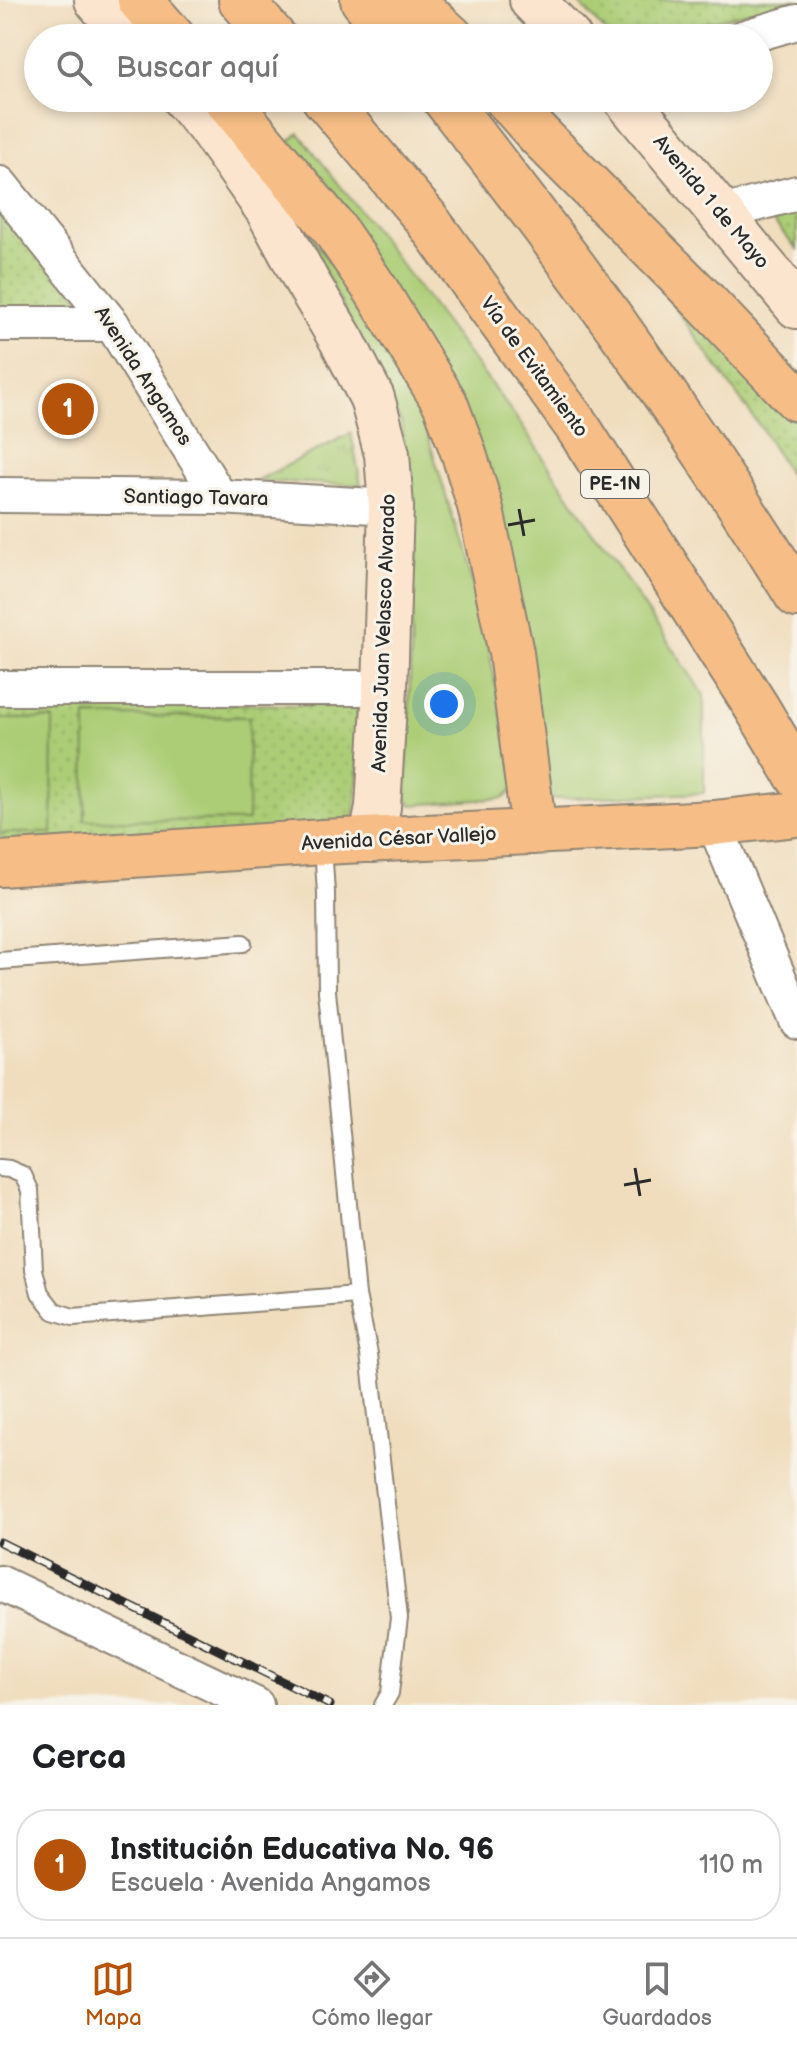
<!DOCTYPE html>
<html lang="es">
<meta charset="utf-8">
<style>
body{margin:0;font-family:"Balsamiq Sans",sans-serif;background:#f2f2f2;color:#202124}
.you{position:absolute;left:444px;top:704px;width:28px;height:28px;margin:-20px;border:6px solid #fff;border-radius:50%;background:#1a73e8;box-shadow:0 0 0 12px #1a73e833}
.badge{display:grid;place-items:center;width:52px;height:52px;border-radius:50%;background:#b45309;color:#fff;font-size:26px;font-weight:700}
.pin{position:absolute;translate:-50% -50%;border:4px solid #fff;box-shadow:0 2px 8px #0006}
.list{margin:0;padding:0;list-style:none}
h2{display:flex;justify-content:space-between;align-items:center;height:104px;margin:0;padding:0 32px;font-size:34px}
h2 small{font-size:26px;font-weight:400;color:#757577}
.list li{display:grid;grid-template-columns:52px 1fr auto;gap:24px;align-items:center;box-sizing:border-box;height:112px;margin:0 16px 16px;padding:0 16px;border:2px solid #e0e0e0;border-radius:32px}
.list b{display:block;font-size:30px;white-space:nowrap}
.list p{margin:0;font-size:26px;white-space:nowrap;color:#757577}
.list em{font-size:26px;font-style:normal;color:#757577}
.icon{flex:none;width:44px;height:44px;fill:none;stroke:currentColor;stroke-width:2;stroke-linecap:round;stroke-linejoin:round}
.map{position:relative;flex:none;width:797px;height:1705px;overflow:hidden}
.search{position:absolute;background:#fff;box-shadow:0 4px 12px #0003;left:24px;right:24px;top:24px;height:88px;display:flex;align-items:center;gap:20px;box-sizing:border-box;padding:0 28px;border-radius:44px;color:#757577;font-size:30px}
.sheet{height:232px;background:#fff}
nav{display:flex;justify-content:space-around;align-items:center;box-sizing:border-box;height:112px;border-top:2px solid #e0e0e0;background:#fff;font-size:22px;color:#757577}
nav a{display:grid;justify-items:center;gap:4px}
nav .on{color:#b45309}
.map>svg:first-child{display:block}
.grass{fill:url(#grass-tufts);stroke:#6c7c50;stroke-width:2}
.park{fill:url(#park-dots);stroke:#6c7c50;stroke-width:2}
.garden{fill:#accd76;stroke:#6c7c50;stroke-width:2}
.lines{fill:none;stroke-linecap:round;stroke-linejoin:round}
.lane-casing{stroke:#8e8474;stroke-width:20}
.street-casing{stroke:#8e8474;stroke-width:38}
.secondary-casing{stroke:#8e8474;stroke-width:48}
.primary-casing{stroke:#8e8474;stroke-width:48}
.highway-casing{stroke:#8e8474;stroke-width:48}
.lane{stroke:#fff;stroke-width:16}
.street{stroke:#fff;stroke-width:34}
.secondary{stroke:#fbe5cf;stroke-width:44}
.primary{stroke:#f6be86;stroke-width:44}
.highway{stroke:#f6be86;stroke-width:44}
.rail-casing{stroke:#2b2b2b;stroke-width:9}
.rail{stroke:#f7f3e8;stroke-width:6;stroke-dasharray:18;stroke-linecap:butt}
.ticks{fill:none;stroke:#2b2b2b;stroke-width:3}
.labels{text-anchor:middle;dominant-baseline:central;stroke-width:6;stroke-linejoin:round;paint-order:stroke}
.shield{fill:#f7f3e8;stroke:#686764;stroke-width:2}
.shield-label{font-size:18px;font-weight:bold;fill:#2b2b2b}
.street-label{font-size:20px;fill:#2b2b2b;stroke:#f7f3e8}
</style>
<div class="map">
<svg width="797" height="1705" viewBox="0 0 797 1705">
<defs>
<pattern id="grass-tufts" width="24" height="20" patternUnits="userSpaceOnUse" patternTransform="scale(2)"><rect width="24" height="20" fill="#accd76"/><path d="M3 7l-1-3M5 7V3M7 7l1-3M15 17l-1-3M17 17v-4M19 17l1-3" fill="none" stroke="#94b066"/></pattern>
<pattern id="park-dots" width="8" height="8" patternUnits="userSpaceOnUse" patternTransform="scale(2)"><rect width="8" height="8" fill="#accd76"/><path d="M2 2h.1M6 6h.1" fill="none" stroke="#94b066" stroke-width="1.8" stroke-linecap="round"/></pattern>
</defs>
<rect width="100%" height="100%" fill="#f7f3e8"/>
<filter id="ink" filterUnits="userSpaceOnUse"><feTurbulence type="fractalNoise" baseFrequency=".0125" numOctaves="2"/><feDisplacementMap in="SourceGraphic" scale="16" xChannelSelector="R" yChannelSelector="G"/><feConvolveMatrix kernelMatrix="1 2 1 2 8 2 1 2 1" color-interpolation-filters="sRGB"/></filter>
<filter id="wash" filterUnits="userSpaceOnUse"><feTurbulence type="fractalNoise" baseFrequency=".006" numOctaves="4" result="noise"/><feDisplacementMap in="SourceGraphic" scale="32" xChannelSelector="R" yChannelSelector="G"/><feGaussianBlur stdDeviation="1.8" result="paint"/><feColorMatrix in="noise" values="0 0 0 0 0 0 0 0 0 0 0 0 0 0 0 0 0 1.4 0 .05"/><feComposite in="paint" operator="in"/></filter>
<g filter="url(#wash)">
<rect width="100%" height="100%" fill="#f0ddbd"/>
<!-- grass -->
<path class="grass" d="M 351,433 L 361,485 L 256,481 Z"/>
<!-- park -->
<g class="park">
<path d="M 576,0 L 797,0 L 645,38 L 611,38 Z"/>
<path d="M 0,198 L 78,297 L 75,306 L 64,317 L 0,315 Z"/>
<path d="M 797,211 L 797,249 L 771,219 Z"/>
<path d="M 639,244 L 797,419 L 797,487 L 763,431 L 670,301 Z"/>
<path d="M 0,700 L 357,706 L 359,763 L 354,825 L 0,855 Z"/>
</g>
<!-- garden -->
<g class="garden">
<path d="M 299,133 L 378,234 L 515,416 L 704,695 L 704,793 L 547,799 L 498,517 L 283,148 Z"/>
<path d="M 298,218 L 409,373 L 482,615 L 516,787 L 504,798 L 412,805 L 406,798 L 415,531 L 401,422 Z"/>
<path d="M 86,716 L 249,717 L 248,821 L 85,820 Z"/>
<path d="M 0,719 L 53,719 L 52,833 L 0,833 Z"/>
</g>
</g>
<g filter="url(#ink)">
<g class="lines">
<!-- lane casing -->
<g class="lane-casing">
<g id="lane">
<path d="M 323,846 L 326,893 L 327,991 L 357,1295 L 369,1354 L 399,1618 L 390,1693 L 383,1705"/>
<path d="M 0,961 L 243,943"/>
<path d="M 0,1168 L 9,1169 L 23,1175 L 30,1190 L 34,1270 L 40,1293 L 54,1311 L 73,1317 L 357,1295"/>
</g>
</g>
<!-- street casing -->
<g class="street-casing">
<g id="street">
<path d="M 742,38 L 797,22"/>
<path d="M 0,184 L 112,324 L 220,497"/>
<path d="M 722,213 L 797,193"/>
<path d="M 0,324 L 112,324"/>
<path d="M 0,495 L 220,497 L 391,507"/>
<path d="M 0,688 L 385,688"/>
<path d="M 714,823 L 797,1021"/>
<path d="M 0,1583 L 256,1705"/>
</g>
</g>
<!-- secondary casing -->
<g class="secondary-casing">
<g id="secondary">
<path d="M 97,0 L 130,38"/>
<path d="M 532,0 L 569,38"/>
<path d="M 184,98 L 211,129 L 268,210 L 307,282 L 343,342 L 372,398 L 387,454 L 391,507 L 385,688 L 378,807 L 372,840"/>
<path d="M 625,98 L 797,306"/>
</g>
</g>
<!-- primary casing -->
<g class="primary-casing">
<path id="primary" d="M 0,864 L 323,842 L 714,823 L 797,814"/>
</g>
<!-- highway casing -->
<g class="highway-casing">
<g id="highway">
<path d="M 140,0 L 173,38"/>
<path d="M 241,0 L 274,38"/>
<path d="M 363,0 L 395,38"/>
<path d="M 411,0 L 452,38"/>
<path d="M 225,98 L 332,226 L 376,290 L 445,403 L 464,454 L 480,506 L 490,552 L 511,653 L 532,816 L 531,832"/>
<path d="M 324,98 L 425,217 L 579,429 L 757,708 L 797,775"/>
<path d="M 444,98 C 571,257 689,422 797,595"/>
<path d="M 506,98 L 537,133 L 706,303 L 797,399"/>
</g>
</g>
<!-- lane -->
<use href="#lane" class="lane"/>
<!-- street -->
<use href="#street" class="street"/>
<!-- secondary -->
<use href="#secondary" class="secondary"/>
<!-- primary -->
<use href="#primary" class="primary"/>
<!-- highway -->
<use href="#highway" class="highway"/>
<!-- rail casing -->
<g class="rail-casing">
<path id="rail" d="M 0,1542 L 330,1705"/>
</g>
<!-- rail -->
<use href="#rail" class="rail"/>
</g>
</g>
<!-- ticks -->
<path class="ticks" d="M 519,509 L 524,536M 508,525 L 535,520M 635,1168 L 640,1196M 624,1185 L 651,1180"/>
<g class="labels">
<!-- shield labels -->
<rect class="shield" x="581" y="470" width="68" height="28" rx="6"/>
<g class="shield-label">
<text x="615" y="484">PE-1N</text>
</g>
<!-- street labels -->
<g class="street-label">
<text transform="translate(711 202) rotate(50)">Avenida 1 de Mayo</text>
<text transform="translate(534 367) rotate(54)">Vía de Evitamiento</text>
<text transform="translate(143 376) rotate(57)">Avenida Angamos</text>
<text transform="translate(196 498) rotate(1)">Santiago Tavara</text>
<text transform="translate(384 633) rotate(-88)">Avenida Juan Velasco Alvarado</text>
<text transform="translate(399 839) rotate(-3)">Avenida César Vallejo</text>
</g>
</g>
</svg>
<div class="you"></div>
<div class="pin badge" style="left:68px;top:409px">1</div>
<div class="search"><svg class="icon" aria-label="search" viewBox="0 0 24 24"><circle cx="10" cy="10" r="6"/><path d="M15 15l6 6"/></svg>Buscar aquí</div>
</div>
<section class="sheet">
<h2>Cerca<small></small></h2>
<ul class="list">
<li><span class="badge">1</span><div><b>Institución Educativa No. 96</b><p>Escuela · Avenida Angamos</p></div><em>110 m</em></li>
</ul>
</section>
<nav>
<a class="on"><svg class="icon" aria-label="map" viewBox="0 0 24 24"><path d="M3 6l6-2 6 2 6-2v14l-6 2-6-2-6 2zM9 4v14M15 6v14"/></svg>Mapa</a>
<a><svg class="icon" aria-label="directions" viewBox="0 0 24 24"><path d="M12 3l9 9-9 9-9-9zM9 14v-3h6M13 9l2 2-2 2"/></svg>Cómo llegar</a>
<a><svg class="icon" aria-label="saved" viewBox="0 0 24 24"><path d="M7 4h10v16l-5-4-5 4z"/></svg>Guardados</a>
</nav>
